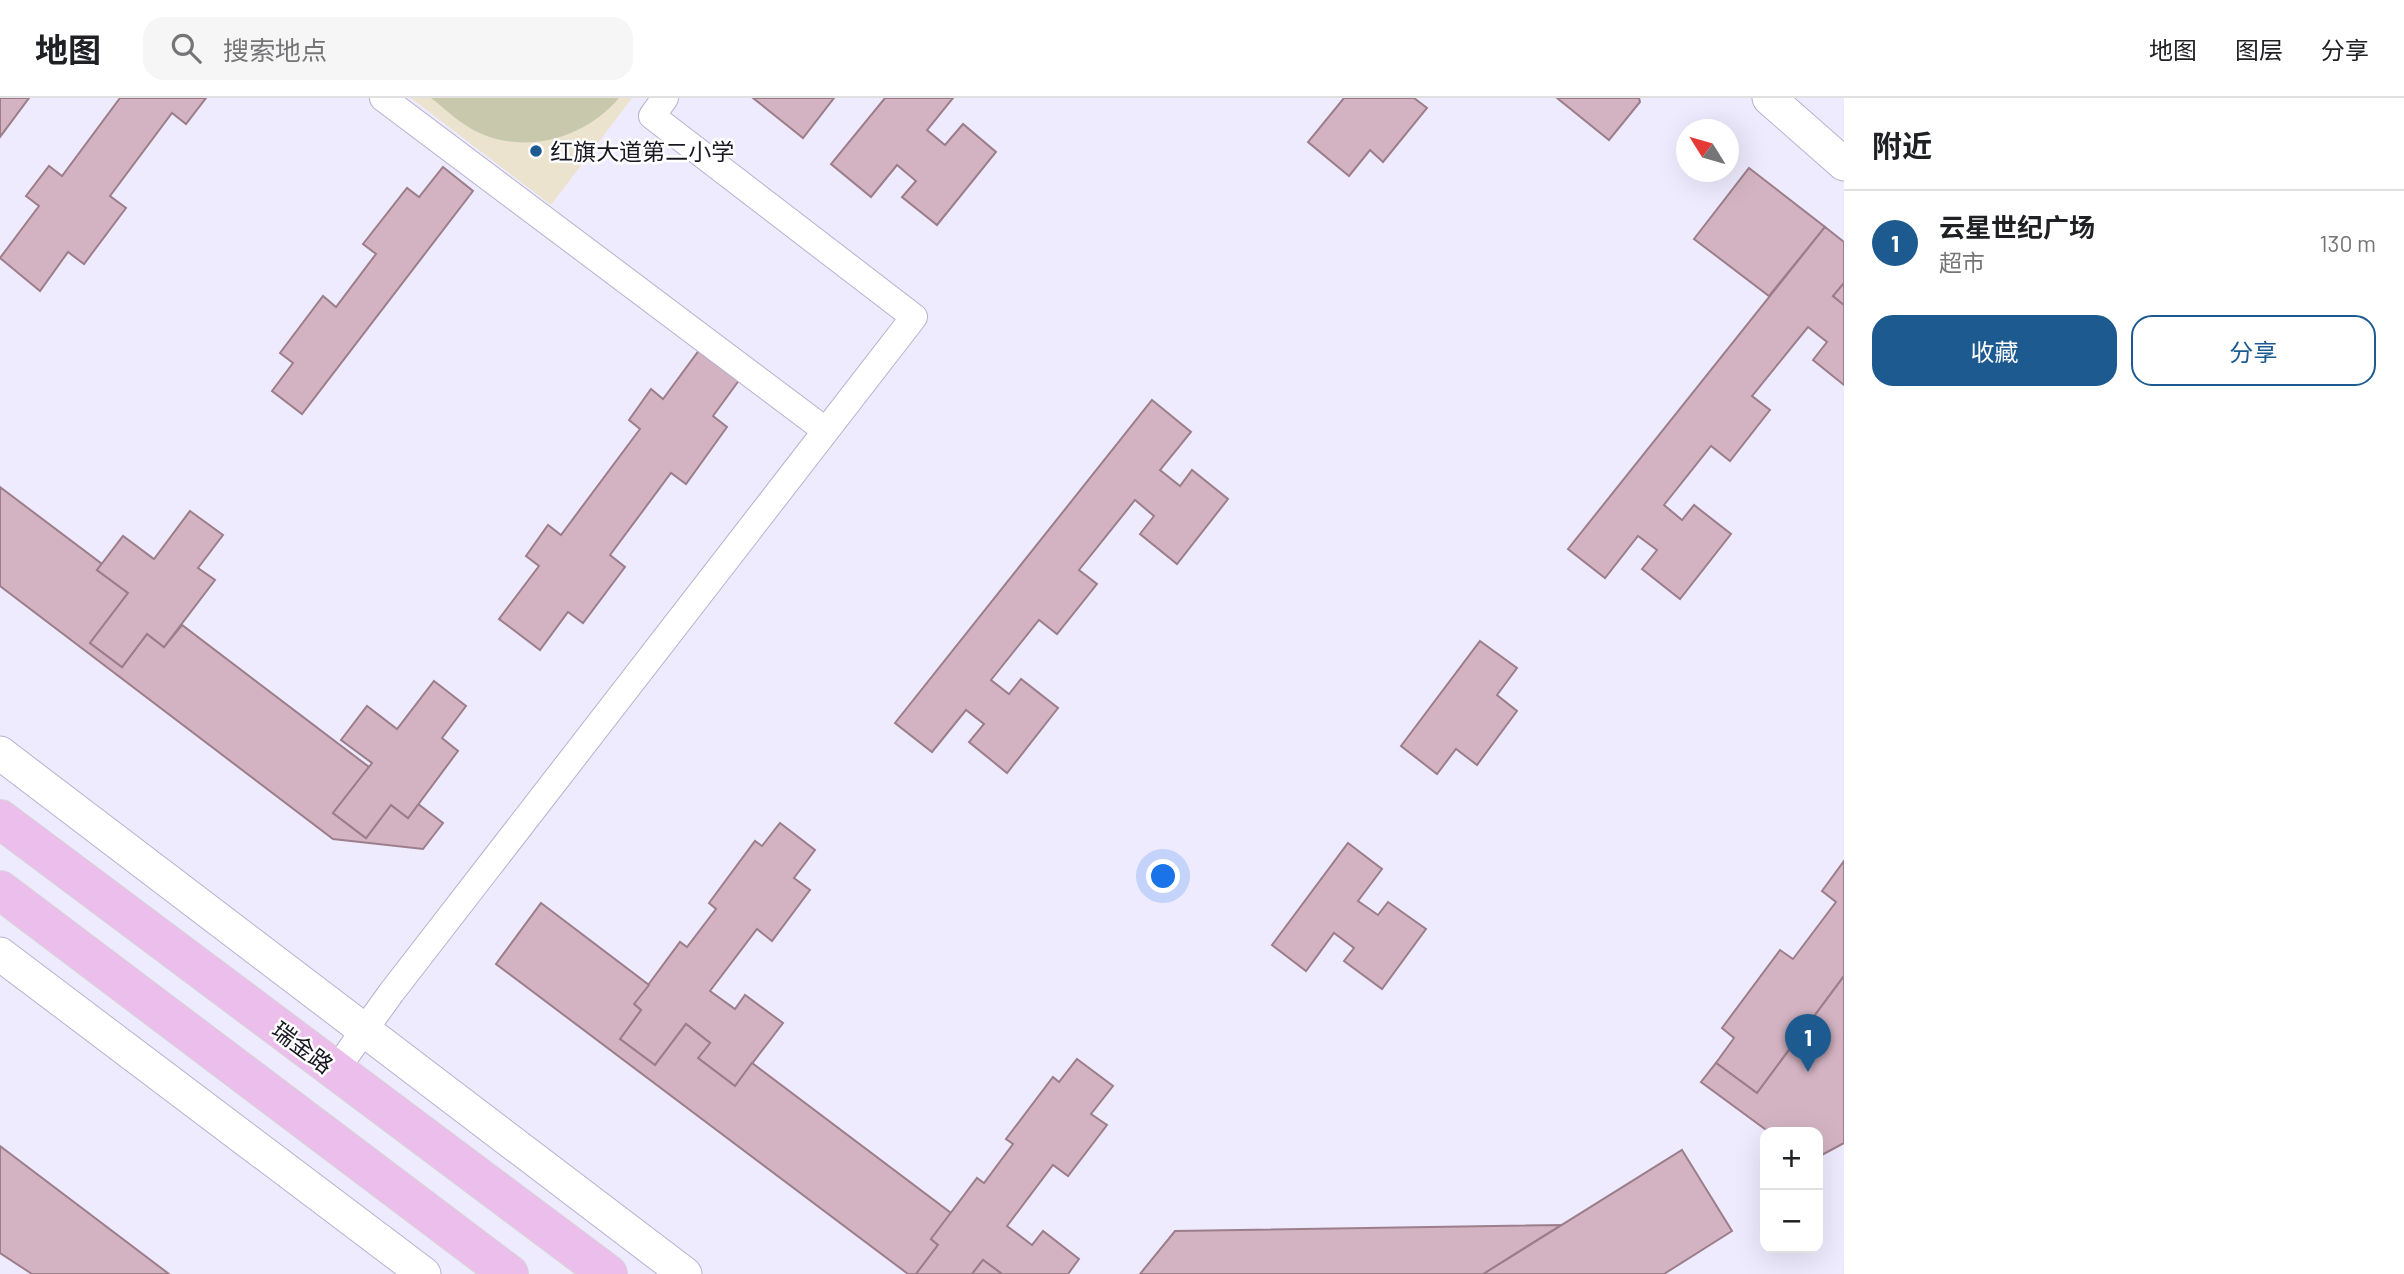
<!DOCTYPE html>
<html lang="zh">
<meta charset="utf-8">
<style>
body{margin:0;font-family:Barlow,"Noto Sans SC",sans-serif;background:#f6f6f6;color:#202124}
.controls{position:absolute;right:21px;bottom:21px;display:grid;overflow:hidden;border-radius:14px;box-shadow:0 7px 28px #0002}
.controls button{width:63px;height:63px;display:grid;place-items:center;padding:0;border:0;border-bottom:2px solid #e0e0e0;background:#fff;color:#202124;font:35px sans-serif}
.compass{position:absolute;left:1676px;top:21px;width:63px;height:63px;border-radius:50%;background:#fff;box-shadow:0 7px 28px #0002;rotate:307deg}
.you{position:absolute;left:1164px;top:779px;width:24px;height:24px;margin:-18px;border:5px solid #fff;border-radius:50%;background:#1a73e8;box-shadow:0 0 0 10px #1a73e833}
.badge{display:grid;place-items:center;width:46px;height:46px;border-radius:50%;background:#1d5a90;color:#fff;font-size:23px;font-weight:700}
.pin{position:absolute;translate:-50% -58px;filter:drop-shadow(0 2px 4px #0008)}
.pin::after{content:'';position:absolute;top:37px;width:24px;height:21px;background:inherit;clip-path:polygon(0 0,100% 0,50% 100%)}
.list{margin:0;padding:0;list-style:none}
h2{display:flex;justify-content:space-between;align-items:center;height:91px;margin:0;padding:0 28px;font-size:30px}
h2 small{font-size:23px;font-weight:400;color:#757577}
.list li{display:grid;grid-template-columns:46px 1fr auto;gap:21px;align-items:center;box-sizing:border-box;height:105px;padding:0 28px;border-top:2px solid #e0e0e0}
.list b{display:block;font-size:26px;white-space:nowrap}
.list p{margin:0;font-size:23px;white-space:nowrap;color:#757577}
.list em{font-size:23px;font-style:normal;color:#757577}
.actions{display:flex;gap:14px;padding:21px 28px}
.actions a{flex:1;padding:16px 0;border:2px solid #1d5a90;border-radius:21px;text-align:center;font-size:24px;color:#1d5a90}
.actions .main{background:#1d5a90;color:#fff}
.icon{flex:none;width:38px;height:38px;fill:none;stroke:currentColor;stroke-width:2;stroke-linecap:round;stroke-linejoin:round}
.map{position:relative;flex:none;width:1844px;height:1176px;overflow:hidden}
header{display:flex;align-items:center;gap:42px;box-sizing:border-box;height:98px;padding:0 35px;background:#fff;border-bottom:2px solid #e0e0e0}
header strong{font-size:33px}
nav{display:flex;gap:38px;margin-inline-start:auto;font-size:24px}
.search{width:490px;height:63px;background:#f6f6f6;display:flex;align-items:center;gap:18px;box-sizing:border-box;padding:0 24px;border-radius:21px;color:#757577;font-size:26px}
main{display:flex}
aside{flex:1;background:#fff}
.map>svg:first-child{display:block}
.education{fill:#ece3ce}
.green{fill:#c7c8ac}
.building{fill:#d3b3c1;stroke:#9c7e8b;stroke-width:2}
.lines{fill:none;stroke-linecap:round;stroke-linejoin:round}
.minor-casing{stroke:#b6b1ce;stroke-width:28}
.tertiary-casing{stroke:#b6b1ce;stroke-width:35}
.primary-casing{stroke:#d6d5d7;stroke-width:40}
.minor{stroke:#fff;stroke-width:26}
.tertiary{stroke:#fff;stroke-width:33}
.primary{stroke:#ecbeeb;stroke-width:38}
.poi-dot{fill:#1d5a90;stroke:#fff;stroke-width:2.5}
.labels{text-anchor:middle;dominant-baseline:central;stroke-width:5;stroke-linejoin:round;paint-order:stroke}
.poi-label{font-size:23px;fill:#191722;stroke:#fff;text-anchor:start}
.street-label{font-size:23px;fill:#191722;stroke:#fff}
</style>
<header>
<strong>地图</strong>
<div class="search"><svg class="icon" aria-label="search" viewBox="0 0 24 24"><circle cx="10" cy="10" r="6"/><path d="M15 15l6 6"/></svg>搜索地点</div>
<nav><a>地图</a><a>图层</a><a>分享</a></nav>
</header>
<main>
<div class="map">
<svg width="1844" height="1176" viewBox="0 0 1844 1176">
<rect width="100%" height="100%" fill="#eeebfe"/>
<!-- education -->
<path class="education" d="M 411,0 L 632,0 L 551,107 Z"/>
<!-- green -->
<path class="green" d="M 431,0 L 619,0 C 584,42 519,59 470,30 C 456,22 444,10 431,0 Z"/>
<!-- building -->
<g class="building">
<path d="M 0,0 L 29,0 L 0,39 Z"/>
<path d="M 120,0 L 206,0 L 186,26 L 172,15 L 110,98 L 126,110 L 84,166 L 68,154 L 40,193 L 0,160 L 39,108 L 26,98 L 49,68 L 62,78 Z"/>
<path d="M 753,0 L 834,0 L 803,40 Z"/>
<path d="M 885,0 L 953,0 L 927,32 L 945,47 L 963,26 L 996,54 L 937,127 L 902,99 L 916,83 L 897,67 L 871,99 L 831,66 Z"/>
<path d="M 1344,0 L 1414,0 L 1427,10 L 1383,64 L 1370,52 L 1349,78 L 1308,44 Z"/>
<path d="M 1557,0 L 1639,0 L 1640,4 L 1609,42 Z"/>
<path d="M 443,69 L 473,93 L 302,316 L 272,293 L 293,265 L 280,255 L 323,198 L 336,209 L 376,156 L 363,146 L 407,90 L 419,99 Z"/>
<path d="M 1749,70 L 1825,129 L 1769,198 L 1694,141 Z"/>
<path d="M 1825,129 L 1844,144 L 1844,185 L 1833,198 L 1844,207 L 1844,287 L 1813,262 L 1827,244 L 1808,229 L 1752,298 L 1770,312 L 1730,363 L 1711,348 L 1664,407 L 1682,422 L 1694,407 L 1731,436 L 1680,501 L 1642,471 L 1657,452 L 1638,438 L 1605,480 L 1568,451 Z"/>
<path d="M 1844,185 L 1844,207 L 1833,198 Z"/>
<path d="M 700,251 L 740,281 L 713,318 L 727,329 L 686,386 L 671,375 L 610,457 L 625,469 L 583,525 L 568,514 L 540,552 L 499,521 L 539,468 L 526,458 L 548,427 L 561,437 L 640,331 L 629,322 L 651,291 L 663,301 Z"/>
<path d="M 1152,302 L 1191,334 L 1160,372 L 1180,388 L 1192,372 L 1228,401 L 1177,466 L 1140,436 L 1154,418 L 1135,402 L 1079,472 L 1097,486 L 1057,536 L 1039,522 L 991,582 L 1009,596 L 1021,581 L 1058,610 L 1007,675 L 969,644 L 984,626 L 966,612 L 932,654 L 895,625 Z"/>
<path d="M 0,389 L 102,466 L 97,472 L 128,495 L 90,545 L 122,569 L 147,536 L 164,549 L 182,527 L 369,669 L 333,715 L 366,740 L 391,707 L 408,720 L 418,706 L 443,725 L 423,751 L 333,741 L 0,488 Z"/>
<path d="M 190,413 L 223,437 L 198,470 L 215,482 L 164,549 L 147,536 L 122,569 L 90,545 L 128,495 L 97,472 L 123,438 L 154,461 Z"/>
<path d="M 1480,543 L 1517,570 L 1497,597 L 1517,613 L 1477,667 L 1456,651 L 1437,676 L 1401,648 Z"/>
<path d="M 434,583 L 466,608 L 442,640 L 458,653 L 408,720 L 391,707 L 366,740 L 333,715 L 372,665 L 341,642 L 367,608 L 397,631 Z"/>
<path d="M 780,725 L 815,752 L 794,780 L 810,792 L 772,843 L 757,831 L 710,893 L 735,911 L 745,897 L 783,925 L 735,988 L 698,960 L 710,945 L 686,926 L 655,967 L 620,941 L 641,912 L 634,906 L 680,844 L 687,849 L 716,811 L 709,805 L 755,743 L 762,748 Z"/>
<path d="M 1348,745 L 1382,771 L 1358,803 L 1378,817 L 1388,804 L 1426,831 L 1382,891 L 1344,863 L 1354,850 L 1334,835 L 1306,873 L 1272,847 Z"/>
<path d="M 1844,763 L 1844,878 L 1757,995 L 1716,965 L 1734,940 L 1722,930 L 1780,852 L 1793,861 L 1836,804 L 1822,793 Z"/>
<path d="M 541,805 L 649,887 L 634,906 L 641,912 L 620,941 L 655,967 L 686,926 L 710,945 L 698,960 L 735,988 L 752,965 L 951,1115 L 931,1141 L 938,1147 L 916,1176 L 908,1176 L 496,866 Z"/>
<path d="M 1844,878 L 1844,1045 L 1818,1059 L 1818,1034 L 1769,1034 L 1701,984 L 1716,965 L 1757,995 Z"/>
<path d="M 1077,961 L 1113,988 L 1091,1016 L 1107,1027 L 1068,1078 L 1053,1067 L 1007,1128 L 1032,1147 L 1043,1133 L 1079,1161 L 1068,1176 L 1002,1176 L 983,1162 L 972,1176 L 916,1176 L 938,1147 L 931,1141 L 977,1080 L 984,1085 L 1013,1046 L 1006,1041 L 1053,979 L 1059,984 Z"/>
<path d="M 0,1048 L 169,1176 L 32,1176 L 0,1155 Z"/>
<path d="M 1682,1052 L 1732,1133 L 1664,1176 L 1483,1176 Z"/>
<path d="M 1561,1127 L 1483,1176 L 1140,1176 L 1175,1133 Z"/>
<path d="M 983,1162 L 1002,1176 L 972,1176 Z"/>
</g>
<g class="lines">
<!-- minor casing -->
<g class="minor-casing">
<g id="minor">
<path d="M 383,0 L 825,332"/>
<path d="M 335,973 L 391,895 L 914,219 L 652,18 L 665,0"/>
</g>
</g>
<!-- tertiary casing -->
<g class="tertiary-casing">
<g id="tertiary">
<path d="M 1769,0 L 1844,66"/>
<path d="M 0,655 L 685,1176"/>
<path d="M 0,856 L 424,1176"/>
</g>
</g>
<!-- primary casing -->
<g class="primary-casing">
<g id="primary">
<path d="M 0,721 L 608,1176"/>
<path d="M 0,792 L 509,1176"/>
</g>
</g>
<!-- minor -->
<use href="#minor" class="minor"/>
<!-- tertiary -->
<use href="#tertiary" class="tertiary"/>
<!-- primary -->
<use href="#primary" class="primary"/>
</g>
<!-- markers -->
<circle class="poi-dot" cx="536" cy="53" r="7"/>
<g class="labels">
<!-- poi labels -->
<g class="poi-label">
<text x="550" y="53">红旗大道第二小学</text>
</g>
<!-- street labels -->
<g class="street-label">
<text transform="translate(303 949) rotate(37)">瑞金路</text>
</g>
</g>
</svg>
<div class="controls">
<button>+</button>
<button>−</button>
</div>
<svg class="compass" viewBox="-18 -18 36 36"><path d="M0-13l5 13h-10z" fill="#e53935"/><path d="M0 13l5-13h-10z" fill="#757577"/></svg>
<div class="you"></div>
<div class="pin badge" style="left:1808px;top:974px">1</div>
</div>
<aside>
<h2>附近<small></small></h2>
<ul class="list">
<li><span class="badge">1</span><div><b>云星世纪广场</b><p>超市</p></div><em>130 m</em></li>
</ul>
<div class="actions"><a class="main">收藏</a><a>分享</a></div>
</aside>
</main>
